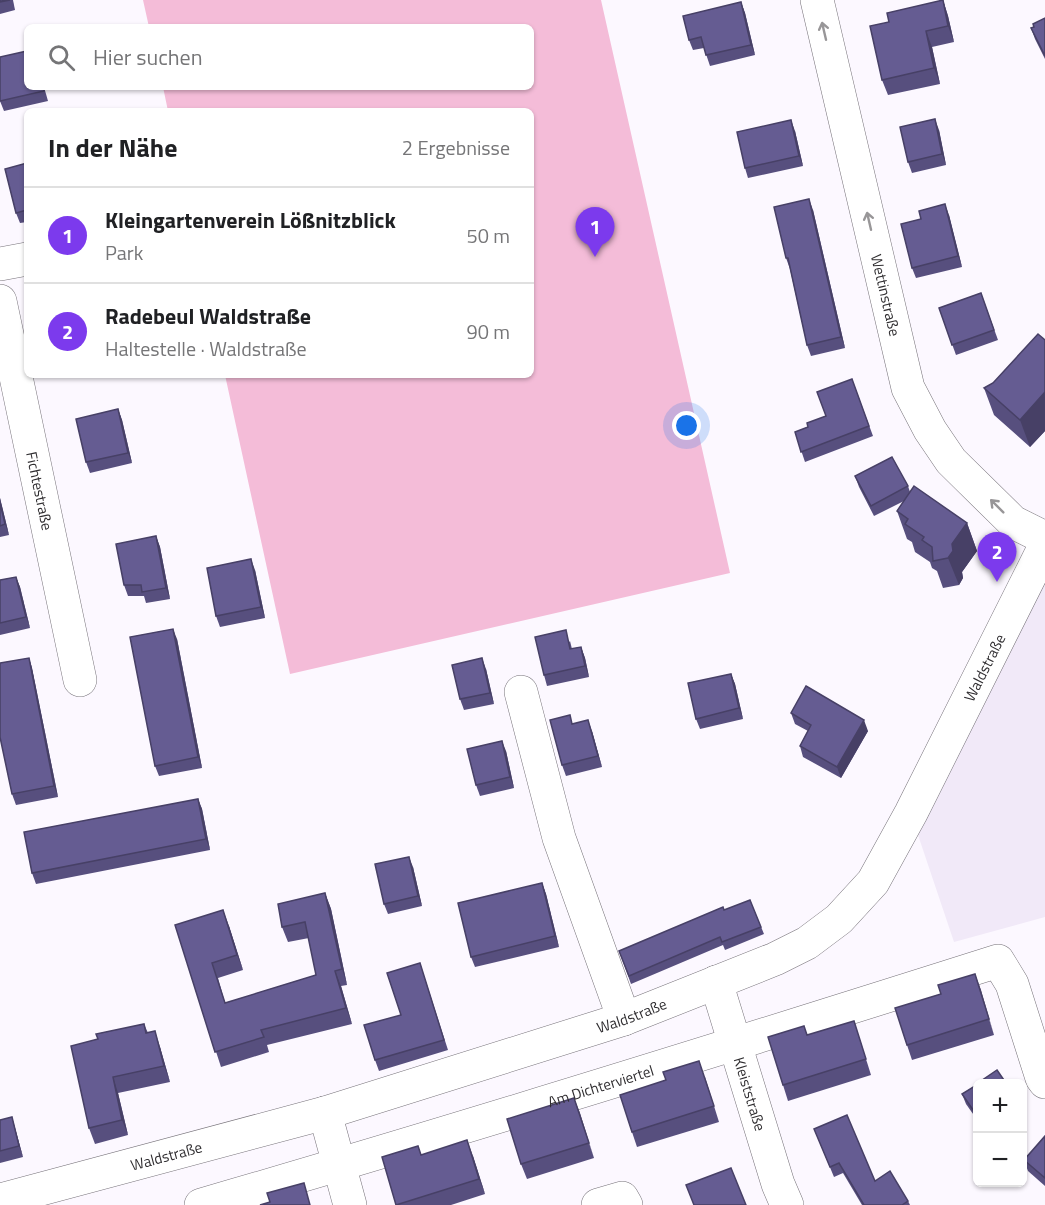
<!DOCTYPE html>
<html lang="de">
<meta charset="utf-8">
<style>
body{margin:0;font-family:"Titillium Web",sans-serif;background:#f2f2f2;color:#202124}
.controls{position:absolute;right:18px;bottom:18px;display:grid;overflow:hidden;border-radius:9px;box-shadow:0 2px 4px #0004}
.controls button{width:54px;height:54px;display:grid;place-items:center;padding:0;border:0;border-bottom:2px solid #e0e0e0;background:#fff;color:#202124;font:30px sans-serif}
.you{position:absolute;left:687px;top:426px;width:21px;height:21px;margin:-15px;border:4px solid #fff;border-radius:50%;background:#1a73e8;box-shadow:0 0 0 9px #1a73e833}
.badge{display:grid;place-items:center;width:39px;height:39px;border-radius:50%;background:#7c3aed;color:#fff;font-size:20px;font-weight:700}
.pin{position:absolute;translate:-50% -50px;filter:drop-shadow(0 2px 3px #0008)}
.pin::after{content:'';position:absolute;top:32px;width:21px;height:18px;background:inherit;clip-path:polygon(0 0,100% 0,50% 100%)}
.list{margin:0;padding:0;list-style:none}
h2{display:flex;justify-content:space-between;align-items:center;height:78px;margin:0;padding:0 24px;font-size:26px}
h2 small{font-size:20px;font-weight:400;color:#757577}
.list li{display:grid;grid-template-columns:39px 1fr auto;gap:18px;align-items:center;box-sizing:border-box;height:96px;padding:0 24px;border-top:2px solid #e0e0e0}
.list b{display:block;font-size:22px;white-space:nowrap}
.list p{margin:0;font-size:20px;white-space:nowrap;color:#757577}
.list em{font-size:20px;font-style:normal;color:#757577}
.icon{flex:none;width:33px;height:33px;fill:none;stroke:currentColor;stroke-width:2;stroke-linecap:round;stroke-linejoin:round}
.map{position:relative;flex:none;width:1045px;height:1205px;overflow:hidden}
.search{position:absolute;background:#fff;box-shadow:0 2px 4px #0004;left:24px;top:24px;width:510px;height:66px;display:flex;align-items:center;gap:15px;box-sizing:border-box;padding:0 21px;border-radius:9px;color:#757577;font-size:22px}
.panel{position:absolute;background:#fff;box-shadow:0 2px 4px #0004;left:24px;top:108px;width:510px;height:270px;border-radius:9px}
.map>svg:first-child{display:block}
.built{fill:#f1e9f8}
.garden{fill:#f4bcd8}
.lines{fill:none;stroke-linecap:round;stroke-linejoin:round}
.minor-casing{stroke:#77737a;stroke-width:34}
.minor{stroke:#fff;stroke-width:33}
.wall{fill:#574f7e}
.shaded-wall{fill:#474066}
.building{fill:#655c92;stroke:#474066;stroke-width:1.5}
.oneway{stroke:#989698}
.labels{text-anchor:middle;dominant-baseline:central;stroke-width:6;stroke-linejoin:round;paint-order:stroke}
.street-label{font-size:15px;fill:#302e31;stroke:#fff}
</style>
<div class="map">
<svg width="1045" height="1205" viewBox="0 0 1045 1205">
<rect width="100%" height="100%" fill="#fcf8ff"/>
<!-- built -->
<path class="built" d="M 1045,572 L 1045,917 L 954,942 L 917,832 L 937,799 Z"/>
<!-- garden -->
<path class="garden" d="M 143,0 L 601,0 L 730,573 L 290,674 L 225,375 L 531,375 L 531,111 L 168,111 L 163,87 L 531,87 L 531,27 L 149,27 Z"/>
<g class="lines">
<!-- minor casing -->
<g class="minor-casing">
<g id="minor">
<path id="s1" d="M 817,0 L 908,388 L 930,430 L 951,461 L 1013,522 L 1045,538"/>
<path d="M 0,264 L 27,259"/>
<path id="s2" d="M 0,301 L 80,680"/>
<path d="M 521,692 L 559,838 L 624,1019"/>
<path id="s3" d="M 716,982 L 778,1184 L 787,1205"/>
<path d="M 325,1113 L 350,1205"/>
<path id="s4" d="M 0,1200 L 325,1113 L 624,1019 L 775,959 L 807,943 L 839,919 L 873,882 L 911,813 L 1045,546"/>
<path id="s5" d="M 201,1205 C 468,1128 733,1045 998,961 L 1012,984 L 1042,1078 L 1045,1082"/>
<path d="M 598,1205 L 622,1198 L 626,1205"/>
</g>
</g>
<!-- minor -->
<use href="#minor" class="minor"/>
</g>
<!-- wall -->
<g class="wall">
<path d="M 0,0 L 13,0 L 15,10 L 0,14 Z"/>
<path d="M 943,0 L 948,16 L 954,42 L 932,47 L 940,84 L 888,95 L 882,80 Z"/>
<path d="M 741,2 L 745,13 L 755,55 L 710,66 L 704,48 L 693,50 L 689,40 Z"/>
<path d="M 1045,18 L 1045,59 L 1035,39 L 1031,28 L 1034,27 Z"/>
<path d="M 27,87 L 44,87 L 48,101 L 4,111 L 0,101 Z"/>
<path d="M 939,130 L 946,165 L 912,173 L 908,162 Z"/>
<path d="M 795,131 L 803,166 L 748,178 L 745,168 Z"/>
<path d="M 27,163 L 27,222 L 20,223 L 16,213 Z"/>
<path d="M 813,210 L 845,348 L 811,356 L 807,345 L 790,269 L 786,258 Z"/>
<path d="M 949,215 L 962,267 L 916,278 L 912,268 L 921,219 Z"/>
<path d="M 981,293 L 998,340 L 956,355 L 939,308 Z"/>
<path d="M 1045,340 L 1045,431 L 1030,447 L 994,415 L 984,388 L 993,383 Z"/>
<path d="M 852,379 L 873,436 L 805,462 L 795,432 L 808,427 L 826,416 Z"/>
<path d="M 118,409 L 122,420 L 132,463 L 90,473 L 86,462 Z"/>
<path d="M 855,476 L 908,486 L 910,492 L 967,523 L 977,551 L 962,572 L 963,578 L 959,585 L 943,588 L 937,571 L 932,568 L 930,562 L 915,552 L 912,542 L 907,539 L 897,511 L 904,501 L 874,516 L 859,487 Z"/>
<path d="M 0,498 L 9,535 L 0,537 Z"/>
<path d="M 156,536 L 160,547 L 170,599 L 146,603 L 144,596 L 128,596 L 124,585 Z"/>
<path d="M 255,570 L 265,618 L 220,627 L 216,616 Z"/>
<path d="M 16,577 L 20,587 L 30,628 L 0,635 L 0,580 Z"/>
<path d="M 177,639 L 202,768 L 159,776 L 155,766 Z"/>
<path d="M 570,641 L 572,649 L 581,647 L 585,658 L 589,677 L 547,686 L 544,675 Z"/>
<path d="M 29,658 L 32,668 L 58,797 L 16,805 L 12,794 Z"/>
<path d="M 486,669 L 494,704 L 464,710 L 460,699 Z"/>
<path d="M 731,674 L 735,684 L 743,719 L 700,729 L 696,719 Z"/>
<path d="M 791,713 L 868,731 L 841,778 L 803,757 L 800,746 L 808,731 L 795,724 Z"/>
<path d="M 573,724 L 592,731 L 602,767 L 566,776 L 562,765 Z"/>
<path d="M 506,751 L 514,788 L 480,796 L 476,785 Z"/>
<path d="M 198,799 L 202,809 L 210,850 L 36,884 L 32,873 Z"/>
<path d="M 413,867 L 422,906 L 388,914 L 384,904 Z"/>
<path d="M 542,883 L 546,894 L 559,947 L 475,967 L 471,957 Z"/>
<path d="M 325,893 L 331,909 L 347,985 L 341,986 L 352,1024 L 267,1045 L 269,1052 L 221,1067 L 175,925 L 229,926 L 243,970 L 218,978 L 225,1003 L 316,975 L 309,938 L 288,942 L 282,927 Z"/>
<path d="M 750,900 L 764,934 L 725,950 L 723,945 L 631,984 L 619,951 Z"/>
<path d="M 420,963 L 448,1050 L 379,1071 L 375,1060 L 401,1015 Z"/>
<path d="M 975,974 L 994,1035 L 912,1060 L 907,1045 L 941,994 Z"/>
<path d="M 854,1021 L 871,1075 L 788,1101 L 783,1085 L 808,1035 Z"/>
<path d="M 144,1024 L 148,1033 L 160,1047 L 170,1082 L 118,1093 L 128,1135 L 95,1144 L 89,1128 L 98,1039 Z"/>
<path d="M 705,1077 L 719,1122 L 637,1147 L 632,1132 L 666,1080 Z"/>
<path d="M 978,1084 L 978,1121 L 966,1104 L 962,1094 Z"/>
<path d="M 574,1098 L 594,1158 L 527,1179 L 521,1164 Z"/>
<path d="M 12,1117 L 23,1157 L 0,1163 L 0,1120 Z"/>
<path d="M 814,1129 L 875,1181 L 908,1201 L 910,1205 L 862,1205 L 843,1173 L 834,1177 Z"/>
<path d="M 1045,1136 L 1045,1186 L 1028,1171 L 1024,1160 Z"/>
<path d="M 421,1155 L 473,1156 L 485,1194 L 451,1205 L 396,1205 Z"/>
</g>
<!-- shaded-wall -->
<g class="shaded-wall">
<path d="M 943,0 L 948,16 L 954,42 L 948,26 Z"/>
<path d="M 741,2 L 745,13 L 755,55 L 751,45 Z"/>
<path d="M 926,31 L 932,47 L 940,84 L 934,68 Z"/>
<path d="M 935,119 L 939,130 L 946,165 L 942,154 Z"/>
<path d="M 791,120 L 795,131 L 803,166 L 799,156 Z"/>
<path d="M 809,199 L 813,210 L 845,348 L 841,337 Z"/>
<path d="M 945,204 L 949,215 L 962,267 L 958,256 Z"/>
<path d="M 1045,392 L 1045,431 L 1030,447 L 1020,420 Z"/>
<path d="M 118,409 L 122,420 L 132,463 L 128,453 Z"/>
<path d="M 0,498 L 9,535 L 5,524 L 0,503 Z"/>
<path d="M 967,523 L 977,551 L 962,572 L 963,578 L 959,585 L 948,558 L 952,544 Z"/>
<path d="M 156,536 L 160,547 L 170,599 L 166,588 Z"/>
<path d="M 251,559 L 255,570 L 265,618 L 261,607 Z"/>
<path d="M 16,577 L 20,587 L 30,628 L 26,617 Z"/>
<path d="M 173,629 L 177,639 L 202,768 L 198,757 Z"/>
<path d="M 581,647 L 585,658 L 589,677 L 585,666 Z"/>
<path d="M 29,658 L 32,668 L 58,797 L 54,786 Z"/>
<path d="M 482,658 L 486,669 L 494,704 L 490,693 Z"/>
<path d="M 731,674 L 735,684 L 743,719 L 739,708 Z"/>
<path d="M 588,720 L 592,731 L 602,767 L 598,756 Z"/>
<path d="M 864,720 L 868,731 L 841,778 L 837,767 Z"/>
<path d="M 502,741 L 506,751 L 514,788 L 510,777 Z"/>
<path d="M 198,799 L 202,809 L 210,850 L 206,839 Z"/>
<path d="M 409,857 L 413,867 L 422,906 L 418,896 Z"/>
<path d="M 542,883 L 546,894 L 559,947 L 555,936 Z"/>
<path d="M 325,893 L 331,909 L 347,985 L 342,969 Z"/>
<path d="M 223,910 L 229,926 L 243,970 L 237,955 Z"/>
<path d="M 335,971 L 341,986 L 352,1024 L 346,1008 Z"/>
<path d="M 975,974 L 981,990 L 994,1035 L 989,1019 Z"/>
<path d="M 155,1031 L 160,1047 L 170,1082 L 164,1066 Z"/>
<path d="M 113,1077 L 118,1093 L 128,1135 L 122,1120 Z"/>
<path d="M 574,1098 L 580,1113 L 594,1158 Z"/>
<path d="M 1024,1110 L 1027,1120 L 1023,1124 L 1023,1110 Z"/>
<path d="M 12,1117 L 15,1128 L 23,1157 L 19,1146 Z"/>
<path d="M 467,1140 L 473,1156 L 485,1194 L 479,1179 Z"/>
</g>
<!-- building -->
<g class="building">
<path d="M 0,0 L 10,0 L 0,2 Z"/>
<path d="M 943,0 L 948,26 L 926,31 L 934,68 L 882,80 L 870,26 L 889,22 L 887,13 Z"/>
<path d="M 741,2 L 751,45 L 706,55 L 701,37 L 689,40 L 683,16 Z"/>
<path d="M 1045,18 L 1045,56 L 1031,28 L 1034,27 L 1033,24 Z"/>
<path d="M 27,51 L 27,87 L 43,87 L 44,91 L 0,101 L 0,57 Z"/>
<path d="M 935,119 L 942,154 L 908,162 L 900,127 Z"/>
<path d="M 791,120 L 799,156 L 745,168 L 737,132 Z"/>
<path d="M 27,163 L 27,210 L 16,213 L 5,169 Z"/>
<path d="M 809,199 L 841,337 L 807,345 L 788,258 L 786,258 L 774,207 Z"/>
<path d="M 945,204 L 958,256 L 912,268 L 901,224 L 921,219 L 919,211 Z"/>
<path d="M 981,293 L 994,330 L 952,345 L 939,308 Z"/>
<path d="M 1038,334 L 1045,340 L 1045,392 L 1020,420 L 984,388 L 993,383 Z"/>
<path d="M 852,379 L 869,426 L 801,452 L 795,432 L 808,427 L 807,423 L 826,416 L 817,392 Z"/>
<path d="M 118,409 L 128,453 L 86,462 L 76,419 Z"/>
<path d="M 892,457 L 908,486 L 871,506 L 855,476 Z"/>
<path d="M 914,486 L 967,523 L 952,544 L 953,551 L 948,558 L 933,561 L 932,547 L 922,540 L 924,537 L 905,524 L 908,519 L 897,511 Z"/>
<path d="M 0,503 L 5,524 L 0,526 Z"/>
<path d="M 156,536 L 166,588 L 142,592 L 141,585 L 124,585 L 116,544 Z"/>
<path d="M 251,559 L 261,607 L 216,616 L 207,568 Z"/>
<path d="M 16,577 L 26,617 L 0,623 L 0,580 Z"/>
<path d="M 173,629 L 198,757 L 155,766 L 130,637 Z"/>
<path d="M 566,630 L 570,649 L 581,647 L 585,666 L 544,675 L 535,637 Z"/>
<path d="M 29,658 L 54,786 L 12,794 L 0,737 L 0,663 Z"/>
<path d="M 482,658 L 490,693 L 460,699 L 452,665 Z"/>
<path d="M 731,674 L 739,708 L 696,719 L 688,683 Z"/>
<path d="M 806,686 L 864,720 L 837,767 L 800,746 L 811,725 L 791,713 Z"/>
<path d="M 570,715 L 572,724 L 588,720 L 598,756 L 562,765 L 550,720 Z"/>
<path d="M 502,741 L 510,777 L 476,785 L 467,749 Z"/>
<path d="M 198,799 L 206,839 L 32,873 L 24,832 Z"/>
<path d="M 409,857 L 418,896 L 384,904 L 375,864 Z"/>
<path d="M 542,883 L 555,936 L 471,957 L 458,903 Z"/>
<path d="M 325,893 L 342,969 L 335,971 L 346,1008 L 261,1030 L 264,1037 L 215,1052 L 175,925 L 223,910 L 237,955 L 212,963 L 225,1003 L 316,975 L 305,922 L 282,927 L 278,904 Z"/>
<path d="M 750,900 L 761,927 L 722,942 L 720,937 L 629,976 L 619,951 L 723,907 L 724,910 Z"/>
<path d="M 420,963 L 444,1040 L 375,1060 L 364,1025 L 401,1015 L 387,973 Z"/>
<path d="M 975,974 L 989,1019 L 907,1045 L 895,1008 L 941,994 L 938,985 Z"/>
<path d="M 854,1021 L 866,1059 L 783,1085 L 768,1037 L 804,1026 L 807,1035 Z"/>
<path d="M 144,1024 L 146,1033 L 155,1031 L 164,1066 L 113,1077 L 122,1120 L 89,1128 L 71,1046 L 98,1039 L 96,1034 Z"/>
<path d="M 699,1061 L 714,1106 L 632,1132 L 620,1095 L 666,1080 L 663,1072 Z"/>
<path d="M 997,1070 L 1006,1083 L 978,1083 Z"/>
<path d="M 978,1084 L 978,1117 L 962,1094 Z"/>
<path d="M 574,1098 L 589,1143 L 521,1164 L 507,1119 Z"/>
<path d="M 847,1115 L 875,1181 L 890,1171 L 908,1201 L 902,1205 L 864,1205 L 839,1163 L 830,1167 L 814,1129 Z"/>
<path d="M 12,1117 L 19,1146 L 0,1151 L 0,1120 Z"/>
<path d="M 1045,1136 L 1045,1178 L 1024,1160 Z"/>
<path d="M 467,1140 L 479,1179 L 396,1205 L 382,1157 L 418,1146 L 421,1155 Z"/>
<path d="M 731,1168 L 746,1205 L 694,1205 L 686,1185 Z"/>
<path d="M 304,1183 L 310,1205 L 260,1205 L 270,1202 L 267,1193 Z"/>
</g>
<!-- one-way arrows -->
<defs><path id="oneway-shaft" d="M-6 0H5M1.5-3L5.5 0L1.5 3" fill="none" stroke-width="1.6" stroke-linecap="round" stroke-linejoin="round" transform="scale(1.5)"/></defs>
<g class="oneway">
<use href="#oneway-shaft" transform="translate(824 31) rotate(-103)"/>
<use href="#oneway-shaft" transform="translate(869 221) rotate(-103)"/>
<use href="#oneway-shaft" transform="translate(997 506) rotate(-135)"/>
</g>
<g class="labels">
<!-- street labels -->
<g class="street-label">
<text stroke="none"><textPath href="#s1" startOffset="303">Wettinstraße</textPath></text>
<text stroke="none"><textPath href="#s2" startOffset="194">Fichtestraße</textPath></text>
<text stroke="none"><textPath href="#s4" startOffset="1180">Waldstraße</textPath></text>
<text stroke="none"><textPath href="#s4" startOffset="658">Waldstraße</textPath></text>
<text stroke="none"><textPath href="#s5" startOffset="417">Am Dichterviertel</textPath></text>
<text stroke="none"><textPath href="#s3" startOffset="117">Kleiststraße</textPath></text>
<text stroke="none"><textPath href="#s4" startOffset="172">Waldstraße</textPath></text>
</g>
</g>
</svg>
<div class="controls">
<button>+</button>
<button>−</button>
</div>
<div class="you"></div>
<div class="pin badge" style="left:595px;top:257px">1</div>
<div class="pin badge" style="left:997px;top:582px">2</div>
<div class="search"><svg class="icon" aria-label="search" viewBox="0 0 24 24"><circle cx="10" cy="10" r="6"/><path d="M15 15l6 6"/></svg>Hier suchen</div>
<section class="panel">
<h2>In der Nähe<small>2 Ergebnisse</small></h2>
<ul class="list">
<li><span class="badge">1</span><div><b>Kleingartenverein Lößnitzblick</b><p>Park</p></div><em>50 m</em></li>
<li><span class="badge">2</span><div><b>Radebeul Waldstraße</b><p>Haltestelle · Waldstraße</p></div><em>90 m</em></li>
</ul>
</section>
</div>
